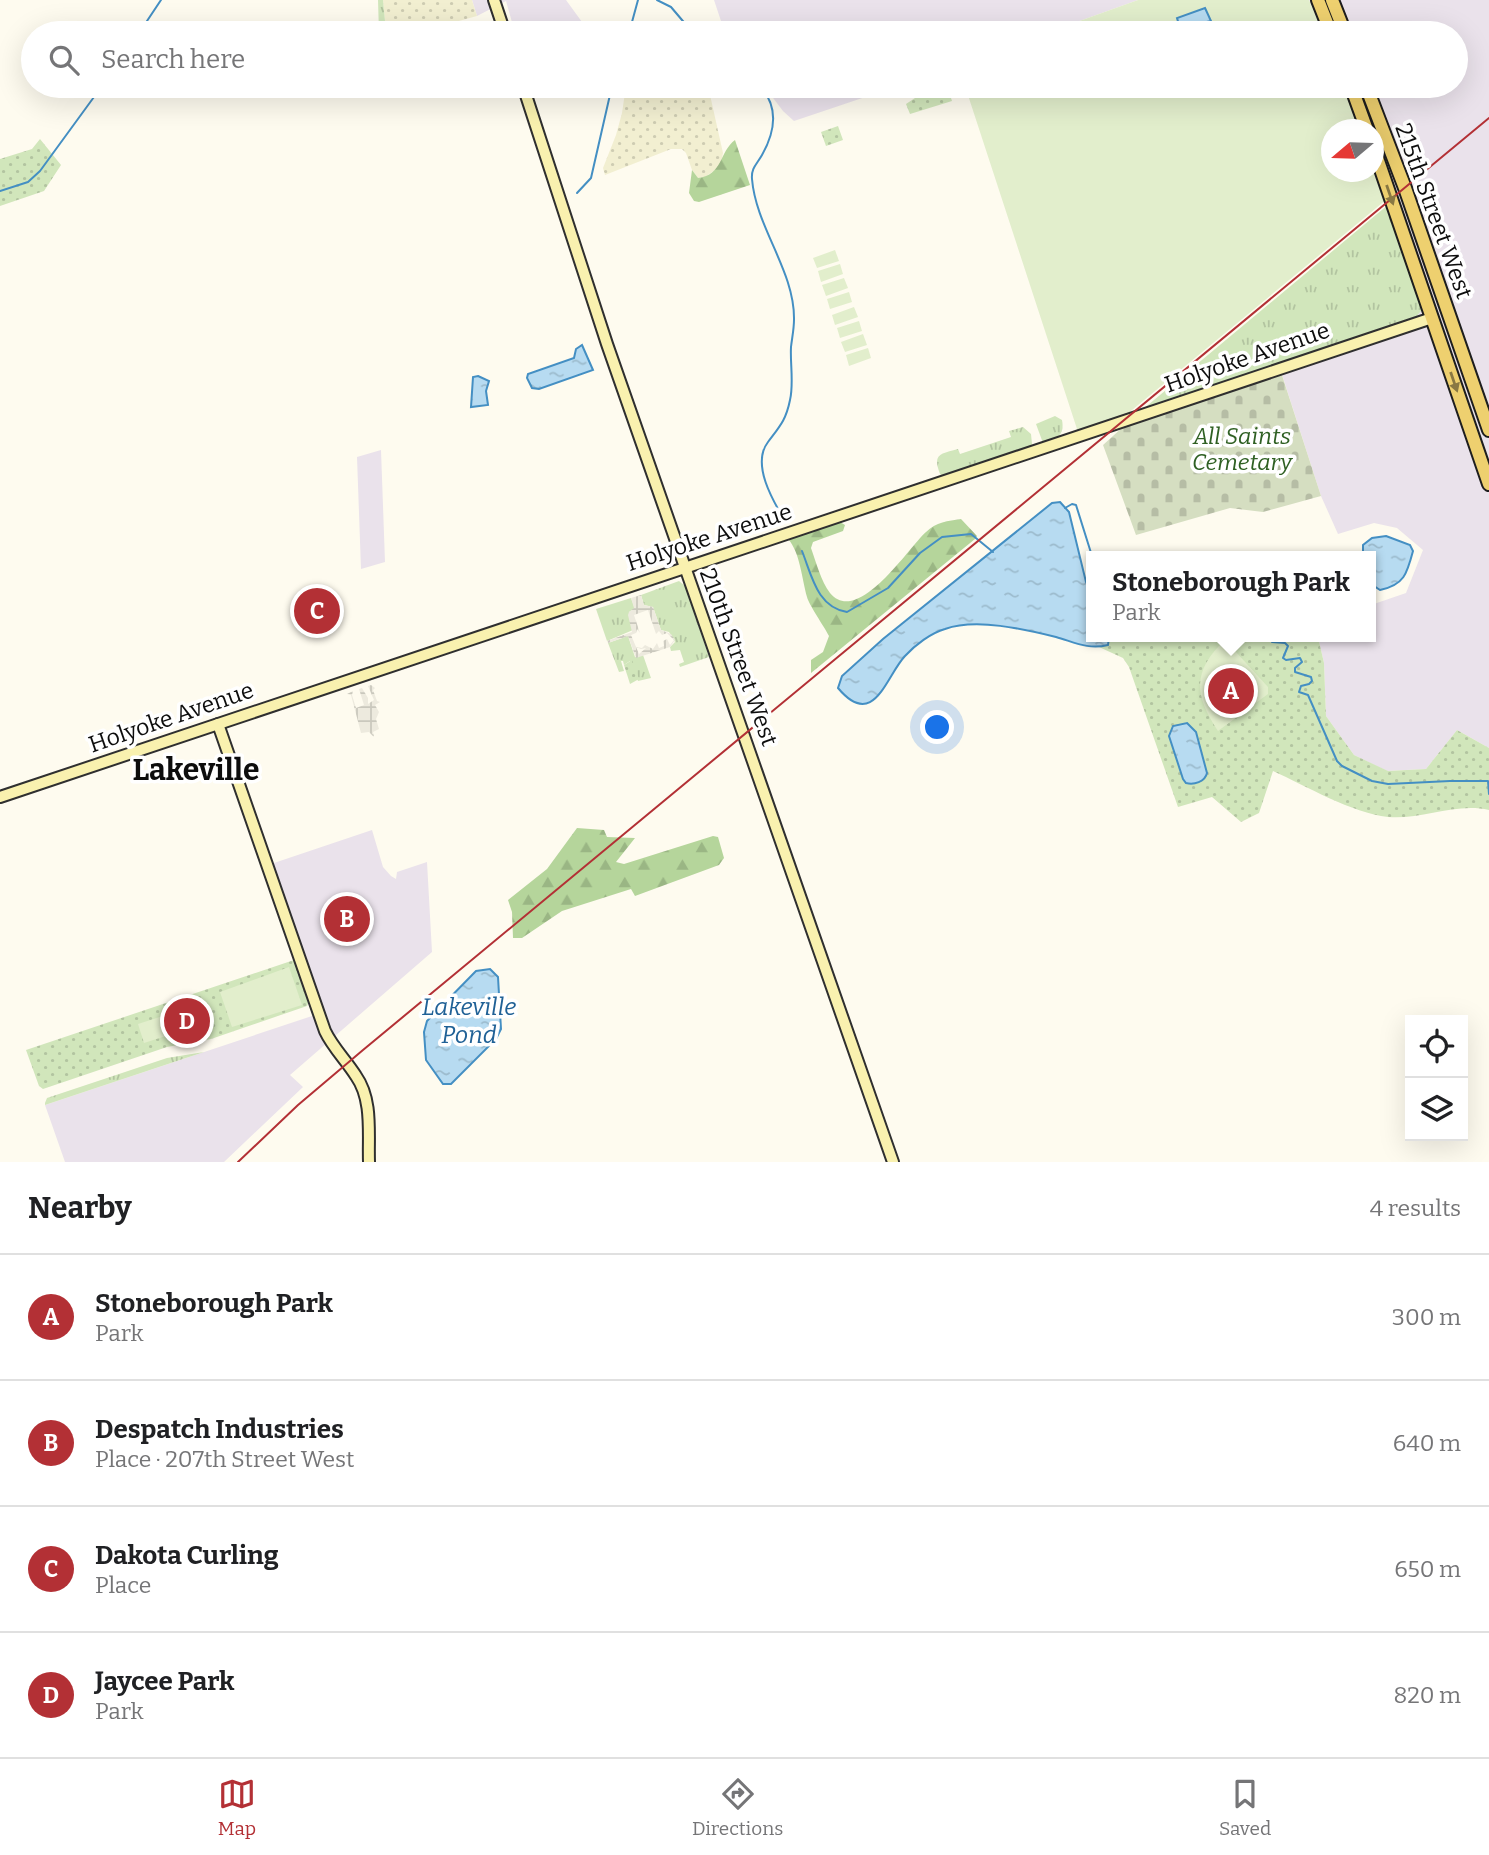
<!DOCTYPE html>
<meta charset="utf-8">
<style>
body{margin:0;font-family:Bitter,serif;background:#f6f6f6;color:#202124}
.controls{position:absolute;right:21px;bottom:21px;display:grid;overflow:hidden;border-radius:0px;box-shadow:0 7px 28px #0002}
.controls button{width:63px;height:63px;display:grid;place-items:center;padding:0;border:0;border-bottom:2px solid #e0e0e0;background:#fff;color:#202124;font:35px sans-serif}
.compass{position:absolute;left:1321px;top:119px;width:63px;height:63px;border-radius:50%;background:#fff;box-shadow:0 7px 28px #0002;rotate:251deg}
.you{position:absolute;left:938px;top:728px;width:24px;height:24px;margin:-18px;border:5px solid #fff;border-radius:50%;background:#1a73e8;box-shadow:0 0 0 10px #1a73e833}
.badge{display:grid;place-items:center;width:46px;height:46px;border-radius:50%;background:#b33035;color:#fff;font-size:23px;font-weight:700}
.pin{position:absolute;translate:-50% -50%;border:4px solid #fff;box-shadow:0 2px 7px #0006}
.popup{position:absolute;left:1086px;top:551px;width:290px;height:91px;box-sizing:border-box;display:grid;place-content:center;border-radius:0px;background:#fff;filter:drop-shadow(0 2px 5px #0005);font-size:23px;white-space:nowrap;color:#757577}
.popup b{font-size:26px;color:#202124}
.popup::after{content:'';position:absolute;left:50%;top:100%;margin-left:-14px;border:14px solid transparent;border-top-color:#fff}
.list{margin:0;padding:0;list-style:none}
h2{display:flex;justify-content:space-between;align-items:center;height:91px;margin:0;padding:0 28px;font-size:30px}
h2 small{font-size:23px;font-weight:400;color:#757577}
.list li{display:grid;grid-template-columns:46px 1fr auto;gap:21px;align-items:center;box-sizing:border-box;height:126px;padding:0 28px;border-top:2px solid #e0e0e0}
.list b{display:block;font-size:26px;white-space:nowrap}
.list p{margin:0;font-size:23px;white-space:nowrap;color:#757577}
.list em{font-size:23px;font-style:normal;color:#757577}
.icon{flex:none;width:38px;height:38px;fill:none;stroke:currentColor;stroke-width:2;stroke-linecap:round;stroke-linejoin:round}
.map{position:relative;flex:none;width:1489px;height:1162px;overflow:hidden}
.search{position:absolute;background:#fff;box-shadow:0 7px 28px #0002;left:21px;right:21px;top:21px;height:77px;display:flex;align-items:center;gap:18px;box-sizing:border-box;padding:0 24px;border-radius:38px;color:#757577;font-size:26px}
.sheet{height:595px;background:#fff}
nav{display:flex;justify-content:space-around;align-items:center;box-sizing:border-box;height:98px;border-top:2px solid #e0e0e0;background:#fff;font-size:19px;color:#757577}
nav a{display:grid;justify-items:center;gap:4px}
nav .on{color:#b33035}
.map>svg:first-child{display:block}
.industrial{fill:#eae2eb}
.farmland{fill:url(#farmland-dots)}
.grass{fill:url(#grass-tufts)}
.forest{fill:url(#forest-firs)}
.cemetery{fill:url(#cemetery-stones)}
.park{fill:url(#park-dots)}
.pitch{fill:#e2eecc}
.plaza{fill:url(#plaza-grid);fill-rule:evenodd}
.water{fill:url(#water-ripples);stroke:#448fc3;stroke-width:2}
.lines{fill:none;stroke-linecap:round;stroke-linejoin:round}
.stream{stroke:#448fc3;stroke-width:2}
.secondary-casing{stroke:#2f2f2f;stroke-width:14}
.primary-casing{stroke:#1e1e1e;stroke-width:16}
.secondary{stroke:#f9f1af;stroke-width:10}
.primary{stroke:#eed06f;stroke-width:12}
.rail{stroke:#b33035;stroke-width:2}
.oneway{fill:#897843}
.labels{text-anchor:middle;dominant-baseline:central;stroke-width:7;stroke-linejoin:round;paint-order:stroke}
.street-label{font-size:23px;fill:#0d0d0d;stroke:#fff}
.park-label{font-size:23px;font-style:italic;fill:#2f6023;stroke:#fff}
.water-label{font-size:24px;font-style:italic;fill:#206196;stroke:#fff}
.district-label{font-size:30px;font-weight:bold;fill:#0d0d0d;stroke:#fff}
</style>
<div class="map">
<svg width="1489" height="1162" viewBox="0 0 1489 1162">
<defs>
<pattern id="farmland-dots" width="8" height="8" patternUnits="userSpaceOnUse" patternTransform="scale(1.75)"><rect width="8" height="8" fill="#f2efd1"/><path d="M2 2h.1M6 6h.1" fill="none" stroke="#ceccb2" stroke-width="1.8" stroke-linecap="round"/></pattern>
<pattern id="grass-tufts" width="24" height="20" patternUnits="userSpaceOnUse" patternTransform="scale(1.75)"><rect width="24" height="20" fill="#d1e6bb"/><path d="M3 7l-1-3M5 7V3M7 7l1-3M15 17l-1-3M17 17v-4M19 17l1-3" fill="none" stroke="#b2c4a0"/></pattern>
<pattern id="forest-firs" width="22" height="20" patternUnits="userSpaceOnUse" patternTransform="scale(1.75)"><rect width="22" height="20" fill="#b5d59b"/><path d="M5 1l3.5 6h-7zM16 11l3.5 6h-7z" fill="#9ab684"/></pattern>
<pattern id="cemetery-stones" width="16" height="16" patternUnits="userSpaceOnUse" patternTransform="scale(1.75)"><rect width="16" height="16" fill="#d5dec1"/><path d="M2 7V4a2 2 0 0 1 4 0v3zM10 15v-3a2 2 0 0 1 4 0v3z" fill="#b6bda5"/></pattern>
<pattern id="park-dots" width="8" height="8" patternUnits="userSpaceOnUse" patternTransform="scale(1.75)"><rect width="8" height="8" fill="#d1e6bb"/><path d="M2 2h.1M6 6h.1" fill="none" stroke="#b2c4a0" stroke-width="1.8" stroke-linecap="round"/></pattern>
<pattern id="plaza-grid" width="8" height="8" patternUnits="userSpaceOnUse" patternTransform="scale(1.75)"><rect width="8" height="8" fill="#edeade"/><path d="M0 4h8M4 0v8" fill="none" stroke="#cac8bd"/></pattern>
<pattern id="water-ripples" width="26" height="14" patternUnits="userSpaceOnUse" patternTransform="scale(1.75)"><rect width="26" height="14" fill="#b7dbf1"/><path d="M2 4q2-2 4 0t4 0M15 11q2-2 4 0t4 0" fill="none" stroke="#9cbbcd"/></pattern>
</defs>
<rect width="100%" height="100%" fill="#fefbef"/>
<!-- industrial -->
<g class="industrial">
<path d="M 472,0 L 566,0 L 590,33 L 515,33 L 506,1 L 477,16 Z"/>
<path d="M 714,0 L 1138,0 L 1046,33 L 725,33 Z"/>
<path d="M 1309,0 L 1489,0 L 1489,748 L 1457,730 L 1426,769 L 1387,771 L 1354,755 L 1326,716 L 1324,663 L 1318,637 L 1371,637 L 1371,605 L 1406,593 L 1423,550 L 1397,528 L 1374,523 L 1338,534 L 1321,496 L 1278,362 L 1415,317 L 1422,305 L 1374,163 L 1374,130 L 1361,129 L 1344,86 L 1456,86 L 1456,33 L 1323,33 Z"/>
<path d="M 764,86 L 898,86 L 794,121 L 783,111 Z"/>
<path d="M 381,450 L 385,562 L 361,569 L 357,457 Z"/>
<path d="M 372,830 L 383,867 L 391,876 L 396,879 L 397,872 L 427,862 L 432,952 L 290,1075 L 303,1087 L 224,1162 L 65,1162 L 45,1105 L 318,1014 L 268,865 Z"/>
</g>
<!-- farmland -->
<g class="farmland">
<path d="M 383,0 L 472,0 L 477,16 L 415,33 L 389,33 L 385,21 Z"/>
<path d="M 659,23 L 669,26 L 677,33 L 645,33 L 649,26 Z"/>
<path d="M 626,86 L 708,86 L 723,153 L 721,163 L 718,168 L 705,177 L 698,178 L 692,170 L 686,153 L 682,149 L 671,149 L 605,175 L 603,168 L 616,135 L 622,113 Z"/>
</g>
<!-- grass -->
<g class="grass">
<path d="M 378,0 L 383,0 L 385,21 L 389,33 L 379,33 Z"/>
<path d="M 1389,204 L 1397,236 L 1422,305 L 1421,311 L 1416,317 L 1142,410 Z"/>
<path d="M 1055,416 L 1062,420 C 1065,436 1056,439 1043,443 L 1036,424 Z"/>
<path d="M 1023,427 L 1031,434 L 1032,444 L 1029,448 L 943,476 L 940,474 C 932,453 941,454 958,449 L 960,454 L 1011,437 L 1009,431 Z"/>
<path d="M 679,581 L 685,586 L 709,657 L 680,667 L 679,664 L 684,662 L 680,650 L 671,651 L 670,647 L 675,642 L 669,632 L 661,630 L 653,607 L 644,605 L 641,595 Z"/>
<path d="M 631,598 L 635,609 L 629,612 L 633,630 L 607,641 L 596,609 Z"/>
<path d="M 628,636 L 635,657 L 643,655 L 651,678 L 638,681 L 630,661 L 624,665 L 623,661 L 621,661 L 624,671 L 619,672 L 608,643 Z"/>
<path d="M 204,1052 L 45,1105 L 45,1103 L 47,1098 L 167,1058 Z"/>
</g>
<!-- forest -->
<g class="forest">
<path d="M 735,140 L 750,185 L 699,202 L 694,201 L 689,193 L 692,170 L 698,178 C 723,175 719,152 735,140 Z"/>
<path d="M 961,519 L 977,536 L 975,539 L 811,673 L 811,660 L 823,652 L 829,636 C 824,626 809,605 807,597 C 802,579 800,552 788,539 L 840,522 L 845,525 L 843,531 L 813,542 L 811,548 C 816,562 821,581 830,593 C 858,627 909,547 926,532 C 936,522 948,521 961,519 Z"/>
<path d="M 577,828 L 604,830 L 607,837 L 635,838 L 616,862 L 624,864 L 713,836 L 718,837 L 724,858 L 719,865 L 635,896 L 631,889 L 562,911 L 522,938 L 513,938 L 512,912 L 508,900 L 547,869 Z"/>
</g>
<!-- cemetery -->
<path class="cemetery" d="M 1281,372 L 1321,496 L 1263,512 L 1230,508 L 1136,535 L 1103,445 L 1124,426 Z"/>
<!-- park -->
<g class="park">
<path d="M 944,90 L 949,92 L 952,101 L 910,114 L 906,104 L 915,98 Z"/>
<path d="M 838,126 L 843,140 L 826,146 L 821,132 Z"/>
<path d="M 40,139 L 61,165 L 44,191 L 0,206 L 0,159 L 32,149 Z"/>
<path d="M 1109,637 L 1318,637 L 1324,663 L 1326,716 L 1354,755 L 1388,771 L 1426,769 L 1457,730 L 1489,748 L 1489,810 C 1456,802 1421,820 1388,817 C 1352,813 1306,786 1273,771 L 1259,813 L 1241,822 L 1212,797 L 1178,807 L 1129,667 L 1123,658 L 1099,647 L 1107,645 Z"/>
<path d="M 632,660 L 639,679 L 630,684 L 624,665 Z"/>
<path d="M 294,960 L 309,1001 L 307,1006 L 211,1039 L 167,1047 L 43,1089 L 39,1086 L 26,1050 Z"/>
</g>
<!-- pitch -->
<g class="pitch">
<path d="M 1138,0 L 1309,0 L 1323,33 L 1046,33 Z"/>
<path d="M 965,86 L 1344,86 L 1361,129 L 1332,130 L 1332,172 L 1374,172 L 1374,163 L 1387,199 L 1126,415 L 1078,432 Z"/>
<path d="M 835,250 L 839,261 L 817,268 L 813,258 Z"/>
<path d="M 840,264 L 843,274 L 821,282 L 818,271 Z"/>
<path d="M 844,278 L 848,288 L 826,296 L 822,285 Z"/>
<path d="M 849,292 L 852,302 L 830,309 L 827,299 Z"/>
<path d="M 854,307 L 858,317 L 835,325 L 832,315 Z"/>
<path d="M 859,321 L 862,331 L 840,338 L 837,328 Z"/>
<path d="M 863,334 L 867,345 L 845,352 L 841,342 Z"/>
<path d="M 868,348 L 871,358 L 849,366 L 846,355 Z"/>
<path d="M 1225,640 L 1268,687 L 1268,694 L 1218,731 C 1194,695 1192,671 1225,640 Z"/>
<path d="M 289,967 L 302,1005 L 232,1027 L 220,992 Z"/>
<path d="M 166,1015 L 172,1034 L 144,1043 L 138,1024 Z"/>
</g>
<!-- plaza -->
<g class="plaza">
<path d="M 641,595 L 644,605 L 653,607 L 661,630 L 671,634 L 675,640 L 670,647 L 636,658 L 628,636 L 608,643 L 607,641 L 632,632 L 628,615 L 629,612 L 634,608 L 631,598 ZM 648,610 L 656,634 L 659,631 L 662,635 L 667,633 L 674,640 L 670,645 L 667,639 L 663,641 L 664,646 L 659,648 L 657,643 L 653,649 L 645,645 L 642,648 L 636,647 L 641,649 L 646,648 L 639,654 L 631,635 L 636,633 L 637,629 L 640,633 L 634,615 Z"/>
<path d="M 371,685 L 375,688 L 373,690 L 377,701 L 380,702 L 375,705 L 379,712 L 376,719 L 379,729 L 373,732 L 374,737 L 369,732 L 361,733 L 351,695 L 347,694 L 353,691 L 352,695 L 356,708 L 364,705 L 359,689 L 362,688 L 368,698 L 368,704 L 374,700 L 368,686 Z"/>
</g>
<!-- water -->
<g class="water">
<path d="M 1205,8 L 1211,21 L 1180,28 L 1177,18 Z"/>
<path d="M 582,345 L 593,370 L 539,389 L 532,388 L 527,378 L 528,374 L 574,358 L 576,349 Z"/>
<path d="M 478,376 L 489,381 L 486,391 L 488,405 L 471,407 L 473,377 Z"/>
<path d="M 1060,502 L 1069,512 L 1086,582 L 1091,591 L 1091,637 L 1109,637 L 1108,645 C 1088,650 1074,642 1056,637 C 1024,629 976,618 945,629 C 931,633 915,645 905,656 C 886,676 874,731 838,688 L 842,676 L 883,639 L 1052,503 Z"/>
<path d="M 1386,536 L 1410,545 L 1413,551 C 1407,574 1404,585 1380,590 L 1371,584 L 1371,556 L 1363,556 L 1363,545 L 1372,538 Z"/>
<path d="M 1187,723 L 1196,732 L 1207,773 C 1205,782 1194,785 1186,783 L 1183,779 L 1169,736 L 1173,726 Z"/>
<path d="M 490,969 L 498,977 L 501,1029 L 496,1039 L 451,1084 L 443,1084 L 426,1060 L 424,1032 L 427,1021 L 476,971 Z"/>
</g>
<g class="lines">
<!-- stream -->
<g class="stream">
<path d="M 657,0 L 671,7 L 693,33"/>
<path d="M 139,33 L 161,0"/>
<path d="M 629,33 L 638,0"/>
<path d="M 760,86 C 779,107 775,132 762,155 C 757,164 751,168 752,179 C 756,228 795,271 794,320 C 794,329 792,338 791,347 C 790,364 794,383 790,400 C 786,420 780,426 768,442 C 751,464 773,501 785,521"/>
<path d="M 0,191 L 28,182 L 40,171 L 102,86"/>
<path d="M 577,193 L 591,178 L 612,86"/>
<path d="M 1065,508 L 1072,504 L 1076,505 L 1092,556"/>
<path d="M 802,551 C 812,576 817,607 847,612 L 888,588 L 920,553 L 942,537 L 971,534 L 993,552"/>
<path d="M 1272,637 L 1272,642 L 1285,643 L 1288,646 L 1283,658 L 1286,660 L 1300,658 L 1302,662 L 1295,668 L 1295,672 L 1311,677 L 1312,681 L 1309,684 L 1301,686 L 1299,692 L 1308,695 L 1337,761 L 1342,766 L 1372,781 L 1388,784 L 1450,781 L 1488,781 L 1489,794"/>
</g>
<!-- secondary casing -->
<g class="secondary-casing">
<g id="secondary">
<path d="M 494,0 L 505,33"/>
<path d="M 523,86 L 607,344 L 893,1162"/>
<path d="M 218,724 L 325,1031 C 333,1048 346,1060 356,1076 C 373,1100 368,1134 369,1162"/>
<path d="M 0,797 L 1432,318"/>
</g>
</g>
<!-- primary casing -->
<g class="primary-casing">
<g id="primary">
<path d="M 1318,0 L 1331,33"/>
<path d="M 1332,0 L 1345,33"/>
<path d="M 1351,86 L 1367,130"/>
<path d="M 1366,86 L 1405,188 L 1489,430"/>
<path d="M 1374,149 L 1489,484"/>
</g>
</g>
<!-- secondary -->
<use href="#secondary" class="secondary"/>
<!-- primary -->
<use href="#primary" class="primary"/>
<!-- rail -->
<path class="rail" d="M 238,1162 L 298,1105 L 363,1050 L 1489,118"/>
</g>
<!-- one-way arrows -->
<defs><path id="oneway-solid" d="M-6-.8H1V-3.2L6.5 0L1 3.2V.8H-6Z" transform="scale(1.75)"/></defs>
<g class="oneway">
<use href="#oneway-solid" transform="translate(1390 195) rotate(71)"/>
<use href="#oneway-solid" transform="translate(1454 382) rotate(71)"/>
</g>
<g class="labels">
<!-- street labels -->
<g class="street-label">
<text transform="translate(1434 211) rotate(70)">215th Street West</text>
<text transform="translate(1247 357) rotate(-19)">Holyoke Avenue</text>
<text transform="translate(709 537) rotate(-18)">Holyoke Avenue</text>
<text transform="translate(739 657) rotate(70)">210th Street West</text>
<text transform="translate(171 717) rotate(-19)">Holyoke Avenue</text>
</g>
<!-- park labels -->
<g class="park-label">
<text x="1242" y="436">All Saints<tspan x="1242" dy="26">Cemetary</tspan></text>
</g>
<!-- water labels -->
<g class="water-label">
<text x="469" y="1007">Lakeville<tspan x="469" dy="28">Pond</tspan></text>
</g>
<!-- district labels -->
<g class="district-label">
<text x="196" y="770">Lakeville</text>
</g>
</g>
</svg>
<div class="controls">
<button><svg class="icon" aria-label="locate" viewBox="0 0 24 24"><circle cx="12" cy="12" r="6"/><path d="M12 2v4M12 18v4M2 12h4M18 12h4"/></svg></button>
<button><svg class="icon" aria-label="layers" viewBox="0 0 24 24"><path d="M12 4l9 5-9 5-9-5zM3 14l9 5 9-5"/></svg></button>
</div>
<svg class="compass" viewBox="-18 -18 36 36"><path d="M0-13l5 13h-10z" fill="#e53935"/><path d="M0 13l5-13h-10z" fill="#757577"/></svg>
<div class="you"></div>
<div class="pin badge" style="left:1231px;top:691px">A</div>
<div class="popup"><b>Stoneborough Park</b>Park</div>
<div class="pin badge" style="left:347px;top:919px">B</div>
<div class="pin badge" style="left:317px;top:611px">C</div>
<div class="pin badge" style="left:187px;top:1021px">D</div>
<div class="search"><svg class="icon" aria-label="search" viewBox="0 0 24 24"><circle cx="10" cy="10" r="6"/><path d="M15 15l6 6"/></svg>Search here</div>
</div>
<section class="sheet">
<h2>Nearby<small>4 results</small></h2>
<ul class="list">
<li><span class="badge">A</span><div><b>Stoneborough Park</b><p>Park</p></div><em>300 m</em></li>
<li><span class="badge">B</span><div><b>Despatch Industries</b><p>Place · 207th Street West</p></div><em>640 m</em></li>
<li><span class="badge">C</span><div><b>Dakota Curling</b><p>Place</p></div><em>650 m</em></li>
<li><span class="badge">D</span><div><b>Jaycee Park</b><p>Park</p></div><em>820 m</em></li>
</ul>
</section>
<nav>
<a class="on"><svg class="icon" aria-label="map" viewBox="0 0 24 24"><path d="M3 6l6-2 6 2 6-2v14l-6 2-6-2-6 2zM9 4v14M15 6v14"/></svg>Map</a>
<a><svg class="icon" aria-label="directions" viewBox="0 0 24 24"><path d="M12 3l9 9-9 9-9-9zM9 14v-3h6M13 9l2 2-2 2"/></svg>Directions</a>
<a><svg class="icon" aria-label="saved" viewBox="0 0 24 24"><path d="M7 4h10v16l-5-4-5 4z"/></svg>Saved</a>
</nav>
